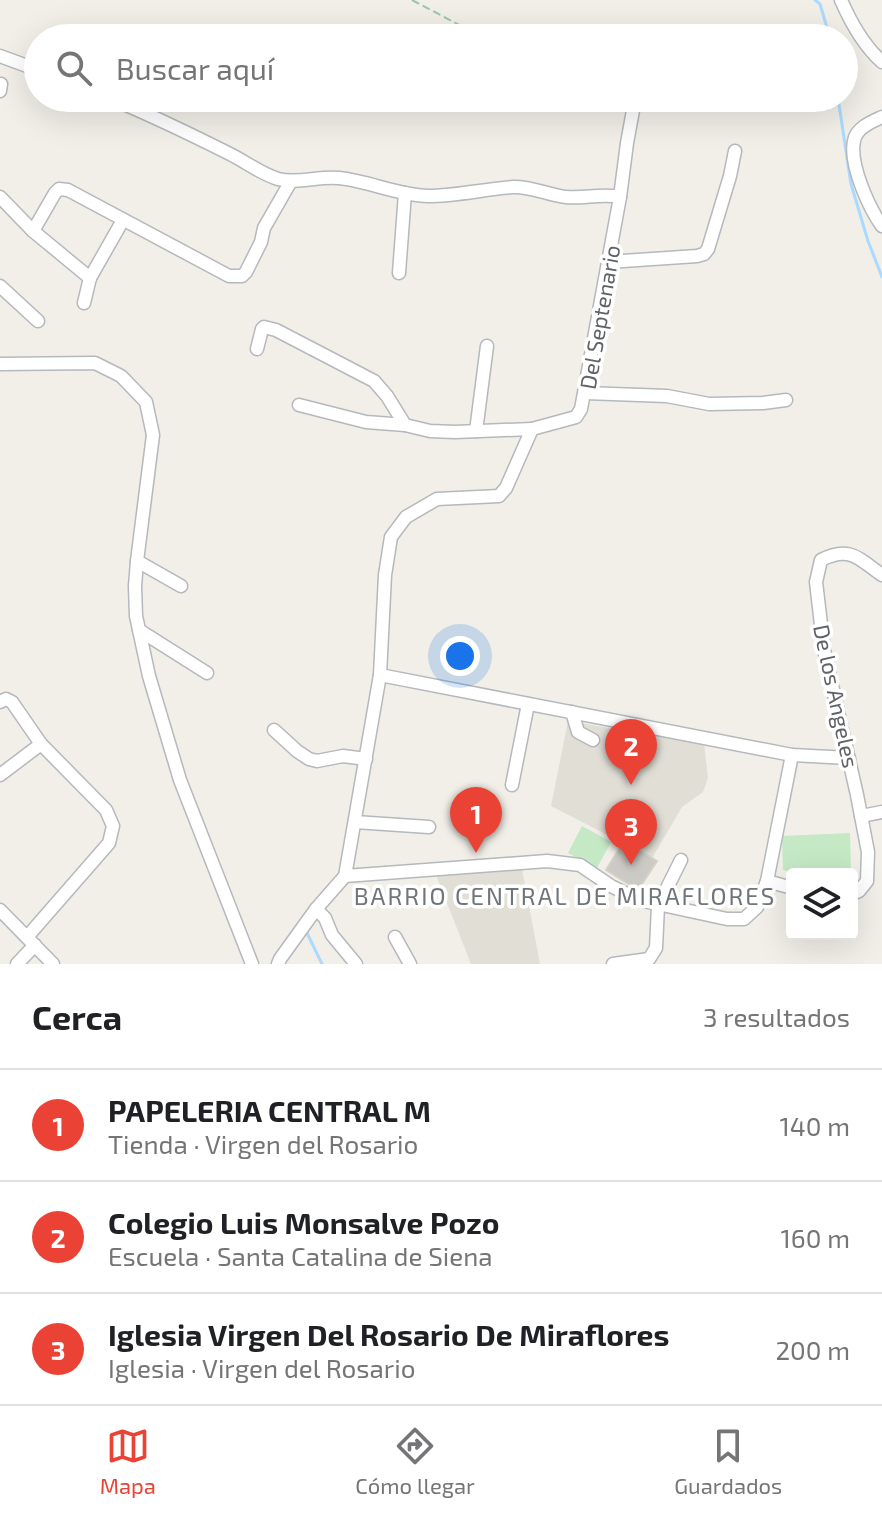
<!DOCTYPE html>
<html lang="es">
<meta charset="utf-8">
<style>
body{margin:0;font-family:"Exo 2",sans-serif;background:#f6f6f6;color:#202124}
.controls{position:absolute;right:24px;bottom:24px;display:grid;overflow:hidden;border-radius:8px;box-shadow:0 8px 32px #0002}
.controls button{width:72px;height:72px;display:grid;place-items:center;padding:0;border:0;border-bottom:2px solid #e0e0e0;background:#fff;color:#202124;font:40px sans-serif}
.you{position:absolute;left:460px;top:656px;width:28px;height:28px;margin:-20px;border:6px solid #fff;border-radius:50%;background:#1a73e8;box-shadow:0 0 0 12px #1a73e833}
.badge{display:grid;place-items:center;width:52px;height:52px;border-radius:50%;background:#ea4335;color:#fff;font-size:26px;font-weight:700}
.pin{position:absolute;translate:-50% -66px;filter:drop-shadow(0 2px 4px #0008)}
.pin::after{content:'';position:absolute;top:42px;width:28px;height:24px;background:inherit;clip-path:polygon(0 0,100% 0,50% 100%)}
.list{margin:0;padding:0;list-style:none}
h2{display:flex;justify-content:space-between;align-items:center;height:104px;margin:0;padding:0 32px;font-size:34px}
h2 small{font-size:26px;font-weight:400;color:#757577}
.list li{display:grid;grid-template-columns:52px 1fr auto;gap:24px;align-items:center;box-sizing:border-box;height:112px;padding:0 32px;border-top:2px solid #e0e0e0}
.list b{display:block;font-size:30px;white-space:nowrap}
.list p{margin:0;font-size:26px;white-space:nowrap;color:#757577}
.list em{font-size:26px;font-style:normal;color:#757577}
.icon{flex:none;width:44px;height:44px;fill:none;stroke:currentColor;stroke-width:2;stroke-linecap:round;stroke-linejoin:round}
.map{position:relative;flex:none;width:882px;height:964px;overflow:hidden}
.search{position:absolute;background:#fff;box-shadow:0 8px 32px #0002;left:24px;right:24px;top:24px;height:88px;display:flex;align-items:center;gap:20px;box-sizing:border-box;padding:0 28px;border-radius:44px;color:#757577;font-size:30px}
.sheet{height:440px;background:#fff}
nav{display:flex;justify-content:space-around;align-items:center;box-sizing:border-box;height:112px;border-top:2px solid #e0e0e0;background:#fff;font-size:22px;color:#757577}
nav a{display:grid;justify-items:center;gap:4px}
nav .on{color:#ea4335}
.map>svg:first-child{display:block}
.education{fill:#e1ded6}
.green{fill:#c5e8c5}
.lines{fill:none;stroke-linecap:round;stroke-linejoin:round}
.stream{stroke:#aadaff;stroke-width:3}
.building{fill:#cccac5;stroke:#d6d1c6;stroke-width:2}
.minor-casing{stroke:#b5b8bc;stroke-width:15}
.path{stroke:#9cc7a9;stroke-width:2;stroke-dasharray:8 4;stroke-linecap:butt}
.minor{stroke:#fff;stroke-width:12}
.labels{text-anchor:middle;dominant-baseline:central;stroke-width:7;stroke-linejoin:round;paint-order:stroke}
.street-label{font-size:22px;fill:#5f6368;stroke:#fff}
.neighbourhood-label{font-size:24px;letter-spacing:2px;fill:#70757a;stroke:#fff}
</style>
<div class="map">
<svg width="882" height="964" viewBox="0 0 882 964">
<rect width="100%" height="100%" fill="#f1efe8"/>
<!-- education -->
<g class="education">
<path d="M 568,721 L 704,744 L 708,778 L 703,792 L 682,807 L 652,858 L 551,806 Z"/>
<path d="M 522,869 L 540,964 L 471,964 L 436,875 Z"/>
</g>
<!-- green -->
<g class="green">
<path d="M 582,826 L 611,842 L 597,868 L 568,853 Z"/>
<path d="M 850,833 L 851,871 L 848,874 L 797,874 L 783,870 L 782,836 Z"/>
</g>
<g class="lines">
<!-- stream -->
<g class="stream">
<path d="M 815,0 L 820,4 L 830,38"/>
<path d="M 838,98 L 851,184 L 868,241 L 882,277"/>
<path d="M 307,933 L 322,964"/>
</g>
</g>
<!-- building -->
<path class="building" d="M 624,841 L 657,861 L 638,890 L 606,870 Z"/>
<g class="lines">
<!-- minor casing -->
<g class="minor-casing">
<g id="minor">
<path d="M 841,0 C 851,23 863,45 882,62"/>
<path d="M 0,56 L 38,70"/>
<path d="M 0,91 L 1,84"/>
<path d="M 109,98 C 150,114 190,134 230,154 C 246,162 261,174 278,179 C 298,184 318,176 339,178 C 369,181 397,195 428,196 C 456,196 485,189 513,187 C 530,186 548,195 566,197 C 584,199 601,193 620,197 L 581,409 L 576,417 L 532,429 L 506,488 L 499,496 L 437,499 L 406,517 L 391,537 L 385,575 L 380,675 L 345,876 L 316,909 L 280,959 L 278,964"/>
<path d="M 882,117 C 871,122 856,128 854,141 C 849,164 869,208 882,226"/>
<path d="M 0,197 L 33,231 L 90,278 L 84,303"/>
<path d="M 620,197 L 627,143 L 634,105 L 632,98"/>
<path d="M 33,231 L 55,193 L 59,189 L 68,190 L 229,276 L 242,276 L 246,272 L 261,242 L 264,228 L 291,181"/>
<path d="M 608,262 L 697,256 L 704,254 L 708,249 L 730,176 L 735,151"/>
<path d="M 399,273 L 405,193"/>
<path d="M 90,278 L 123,220"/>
<path d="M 0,286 L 38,321"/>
<path d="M 257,349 L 262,329 L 264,327 L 276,330 L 374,381 L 387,396 L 405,425 L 430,431 L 455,432 L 532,429"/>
<path d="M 0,364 L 95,363 L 121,376 L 146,402 L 153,435 L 137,561 L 135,586 L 136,616 L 149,676 L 180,780 L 252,964"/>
<path d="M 585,393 L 667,396 L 709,404 L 763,403 L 786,400"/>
<path d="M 299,405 L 366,422 L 405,425"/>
<path d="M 476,431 L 487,346"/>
<path d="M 137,561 L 181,586"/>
<path d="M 139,630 L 207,673"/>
<path d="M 380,675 L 792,755 L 849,758"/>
<path d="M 0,702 L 6,699 L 12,702 L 41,744 L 106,810 L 113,826 L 109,843 L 27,937"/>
<path d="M 572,712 L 578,732 L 593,740"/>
<path d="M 274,730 L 297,751 L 309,759 L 317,761 L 343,756 L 366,759"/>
<path d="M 0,775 L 41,744"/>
<path d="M 512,785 L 528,704"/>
<path d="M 861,816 L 882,812"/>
<path d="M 355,822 L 429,827"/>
<path d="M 345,876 L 547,861 L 580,865 L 611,886 L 639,900 L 727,919 L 744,919 L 757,907 L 767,881 L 792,755"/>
<path d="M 767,881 L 792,888"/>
<path d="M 852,894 L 859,891 L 867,881 L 868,852 L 857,795 L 824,650 L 816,582 L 821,560 C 850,545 859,559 882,575"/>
<path d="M 316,909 L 325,918 L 332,935 L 356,964"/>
<path d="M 0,910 L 53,964"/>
<path d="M 395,937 L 410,964"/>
<path d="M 17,964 L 35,945"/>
<path d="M 613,964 L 649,959 L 656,948 L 658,906 L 681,860"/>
</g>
</g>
<!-- path -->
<path class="path" d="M 412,0 L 463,27 L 477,38"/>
<!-- minor -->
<use href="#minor" class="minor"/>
</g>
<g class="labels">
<!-- street labels -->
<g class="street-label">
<text transform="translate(599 317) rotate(-80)">Del Septenario</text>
<text transform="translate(837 696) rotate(78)">De los Angeles</text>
</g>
<!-- neighbourhood labels -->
<g class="neighbourhood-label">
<text x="565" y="895">BARRIO CENTRAL DE MIRAFLORES</text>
</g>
</g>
</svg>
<div class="controls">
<button><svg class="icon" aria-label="layers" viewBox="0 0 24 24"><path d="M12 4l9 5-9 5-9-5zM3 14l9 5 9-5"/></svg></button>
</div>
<div class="you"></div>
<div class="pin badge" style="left:476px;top:853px">1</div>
<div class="pin badge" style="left:631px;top:785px">2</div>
<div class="pin badge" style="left:631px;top:865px">3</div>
<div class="search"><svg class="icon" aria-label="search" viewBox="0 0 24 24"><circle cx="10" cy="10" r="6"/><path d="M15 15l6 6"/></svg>Buscar aquí</div>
</div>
<section class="sheet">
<h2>Cerca<small>3 resultados</small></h2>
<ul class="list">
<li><span class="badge">1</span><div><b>PAPELERIA CENTRAL M</b><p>Tienda · Virgen del Rosario</p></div><em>140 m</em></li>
<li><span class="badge">2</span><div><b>Colegio Luis Monsalve Pozo</b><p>Escuela · Santa Catalina de Siena</p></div><em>160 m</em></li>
<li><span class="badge">3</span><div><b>Iglesia Virgen Del Rosario De Miraflores</b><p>Iglesia · Virgen del Rosario</p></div><em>200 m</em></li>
</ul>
</section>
<nav>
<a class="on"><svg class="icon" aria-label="map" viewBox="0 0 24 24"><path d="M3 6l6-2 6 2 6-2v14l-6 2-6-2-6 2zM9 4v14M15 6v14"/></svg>Mapa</a>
<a><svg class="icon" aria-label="directions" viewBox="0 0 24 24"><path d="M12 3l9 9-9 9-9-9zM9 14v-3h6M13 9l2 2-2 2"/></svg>Cómo llegar</a>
<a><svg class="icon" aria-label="saved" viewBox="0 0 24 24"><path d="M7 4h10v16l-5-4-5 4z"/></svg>Guardados</a>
</nav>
